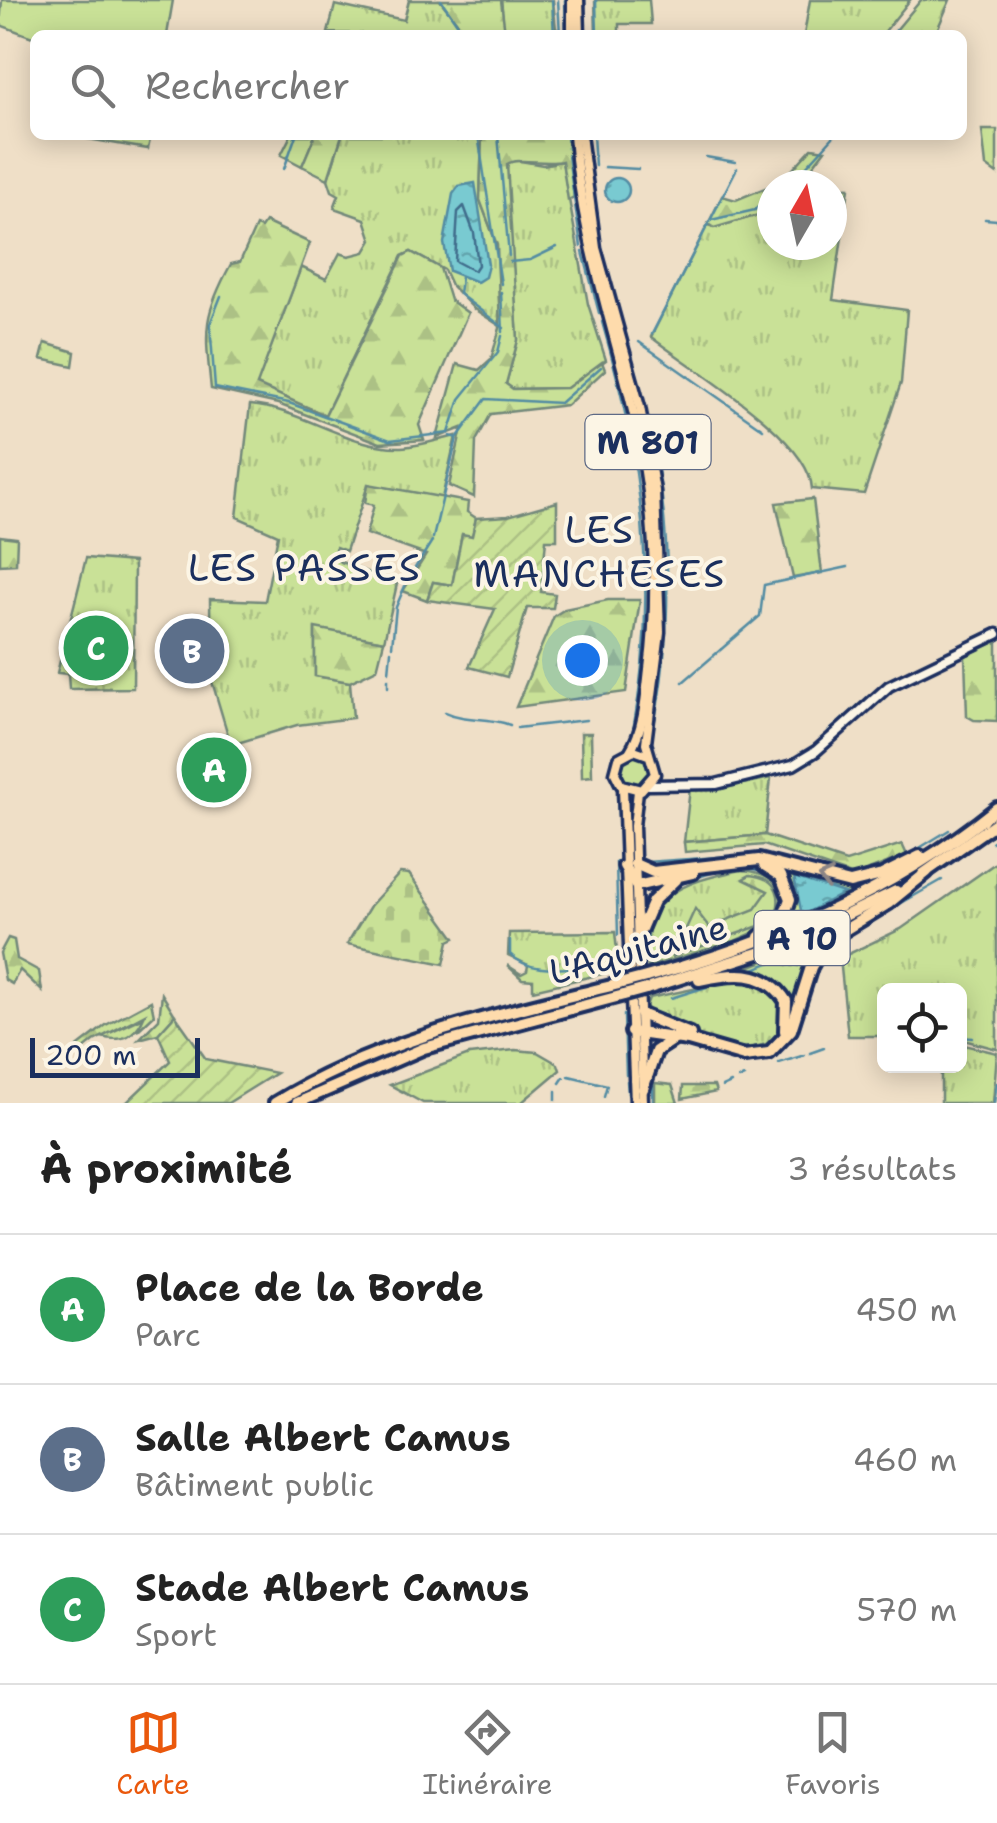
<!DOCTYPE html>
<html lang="fr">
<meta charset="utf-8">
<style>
body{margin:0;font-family:"Shantell Sans",sans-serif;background:#f6f6f6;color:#222}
.controls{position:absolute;right:30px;bottom:30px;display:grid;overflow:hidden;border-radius:15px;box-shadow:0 5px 25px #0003}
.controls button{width:90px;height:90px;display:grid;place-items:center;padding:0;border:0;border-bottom:2px solid #e0e0e0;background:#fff;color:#222;font:50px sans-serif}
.compass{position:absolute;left:757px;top:170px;width:90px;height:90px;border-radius:50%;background:#fff;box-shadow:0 5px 25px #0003;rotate:9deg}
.scale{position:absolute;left:30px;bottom:25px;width:170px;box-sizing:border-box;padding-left:10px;border:5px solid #1b2f5e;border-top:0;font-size:28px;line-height:35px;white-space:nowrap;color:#1b2f5e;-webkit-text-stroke:8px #fcf5e5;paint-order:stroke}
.you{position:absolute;left:582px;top:660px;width:35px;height:35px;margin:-25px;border:8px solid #fff;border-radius:50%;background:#1a73e8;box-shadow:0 0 0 15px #1a73e833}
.badge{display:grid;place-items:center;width:65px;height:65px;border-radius:50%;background:#ea580c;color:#fff;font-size:32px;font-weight:700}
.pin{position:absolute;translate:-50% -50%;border:5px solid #fff;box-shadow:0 2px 10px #0006}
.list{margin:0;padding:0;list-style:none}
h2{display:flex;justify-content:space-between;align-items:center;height:130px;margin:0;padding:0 40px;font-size:42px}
h2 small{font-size:32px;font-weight:400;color:#767676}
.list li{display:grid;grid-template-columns:65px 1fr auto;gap:30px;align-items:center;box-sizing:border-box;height:150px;padding:0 40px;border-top:2px solid #e0e0e0}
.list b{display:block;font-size:38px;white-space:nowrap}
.list p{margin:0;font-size:32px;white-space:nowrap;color:#767676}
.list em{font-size:32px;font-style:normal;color:#767676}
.icon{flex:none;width:55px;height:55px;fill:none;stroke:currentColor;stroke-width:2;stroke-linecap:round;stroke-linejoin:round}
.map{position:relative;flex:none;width:997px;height:1103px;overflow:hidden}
.search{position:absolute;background:#fff;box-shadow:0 5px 25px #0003;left:30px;right:30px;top:30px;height:110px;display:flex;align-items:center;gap:25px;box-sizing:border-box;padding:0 35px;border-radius:15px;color:#767676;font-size:38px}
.sheet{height:580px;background:#fff}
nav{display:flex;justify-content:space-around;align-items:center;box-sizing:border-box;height:140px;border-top:2px solid #e0e0e0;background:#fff;font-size:28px;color:#767676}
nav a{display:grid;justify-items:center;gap:5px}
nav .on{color:#ea580c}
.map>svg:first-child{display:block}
.grass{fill:url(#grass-tufts);stroke:#72887a;stroke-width:2.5}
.forest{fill:url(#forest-firs);stroke:#72887a;stroke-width:2.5}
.cemetery{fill:url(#cemetery-stones);stroke:#72887a;stroke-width:2.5}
.park{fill:url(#park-crowns);stroke:#72887a;stroke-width:2.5}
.garden{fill:url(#garden-furrows);stroke:#72887a;stroke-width:2.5}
.pitch{fill:#c9e197;stroke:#72887a;stroke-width:2.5}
.water{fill:url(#water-ripples);stroke:#538ca3;stroke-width:2.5}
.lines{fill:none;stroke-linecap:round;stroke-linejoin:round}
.shore{stroke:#416d8c;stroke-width:2.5}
.stream{stroke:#538ca3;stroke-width:2.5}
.secondary-casing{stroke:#1b2f5e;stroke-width:15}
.primary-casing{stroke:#1b2f5e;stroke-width:15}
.highway-casing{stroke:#1b2f5e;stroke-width:18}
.secondary{stroke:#fcf5e5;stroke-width:8}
.primary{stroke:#fedbac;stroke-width:8}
.highway{stroke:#fedbac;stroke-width:10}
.highway-bridge-casing{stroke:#1b2f5e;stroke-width:18;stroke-linecap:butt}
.highway-bridge{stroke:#fedbac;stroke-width:10}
.oneway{stroke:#8c8585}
.labels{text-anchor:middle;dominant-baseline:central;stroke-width:8;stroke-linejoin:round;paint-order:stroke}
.shield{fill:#fcf5e5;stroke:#5e6a86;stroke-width:2.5}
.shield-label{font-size:32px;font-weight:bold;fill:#1b2f5e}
.street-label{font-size:35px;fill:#1b2f5e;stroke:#fcf5e5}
.neighbourhood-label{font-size:38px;letter-spacing:2.5px;fill:#1b2f5e;stroke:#fcf5e5}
</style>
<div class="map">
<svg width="997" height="1103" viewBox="0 0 997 1103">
<defs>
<pattern id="grass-tufts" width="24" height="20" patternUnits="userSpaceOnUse" patternTransform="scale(2.5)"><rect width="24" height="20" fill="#c9e197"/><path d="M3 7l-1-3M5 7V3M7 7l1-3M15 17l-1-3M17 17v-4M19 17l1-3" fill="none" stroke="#acc185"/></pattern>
<pattern id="forest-firs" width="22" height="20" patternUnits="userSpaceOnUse" patternTransform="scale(2.5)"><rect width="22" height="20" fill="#c9e197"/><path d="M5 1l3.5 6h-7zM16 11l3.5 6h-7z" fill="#acc185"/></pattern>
<pattern id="cemetery-stones" width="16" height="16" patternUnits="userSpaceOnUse" patternTransform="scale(2.5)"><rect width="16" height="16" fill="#c9e197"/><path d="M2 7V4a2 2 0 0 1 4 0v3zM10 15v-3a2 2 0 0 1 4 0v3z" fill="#acc185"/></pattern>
<pattern id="park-crowns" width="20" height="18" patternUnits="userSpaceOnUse" patternTransform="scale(2.5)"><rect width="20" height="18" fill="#c9e197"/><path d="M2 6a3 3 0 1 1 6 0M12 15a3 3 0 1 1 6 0" fill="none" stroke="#acc185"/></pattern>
<pattern id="garden-furrows" width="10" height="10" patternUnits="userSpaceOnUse" patternTransform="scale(2.5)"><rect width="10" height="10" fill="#c9e197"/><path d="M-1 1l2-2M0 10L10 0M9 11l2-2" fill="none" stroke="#acc185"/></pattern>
<pattern id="water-ripples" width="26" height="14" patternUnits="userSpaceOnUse" patternTransform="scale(2.5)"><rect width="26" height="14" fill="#79cad1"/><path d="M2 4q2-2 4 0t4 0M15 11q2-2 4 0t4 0" fill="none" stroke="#62a4ad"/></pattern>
</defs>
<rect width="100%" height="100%" fill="#efdfc7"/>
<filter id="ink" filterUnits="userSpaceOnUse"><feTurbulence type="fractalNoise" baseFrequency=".01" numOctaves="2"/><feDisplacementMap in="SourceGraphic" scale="20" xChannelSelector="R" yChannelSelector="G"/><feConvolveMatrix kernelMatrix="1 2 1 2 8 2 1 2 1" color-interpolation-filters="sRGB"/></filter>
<g filter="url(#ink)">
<!-- grass -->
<g class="grass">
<path d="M 409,0 L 440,0 L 467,35 L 328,33 L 335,5 L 404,20 Z"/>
<path d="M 501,0 L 553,0 L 556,29 L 504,33 Z"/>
<path d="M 595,0 L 649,0 L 651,24 L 619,24 L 619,35 L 596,35 Z"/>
<path d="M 810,0 L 910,0 L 882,35 L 804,35 Z"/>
<path d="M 291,135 L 315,135 L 302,166 L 281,155 Z"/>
<path d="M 342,135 L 482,135 L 480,200 L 497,245 L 500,326 L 474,309 L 451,285 L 444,270 L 411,252 L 402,256 L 325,415 L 256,386 L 301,267 L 326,279 L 340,253 L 349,256 L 365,252 L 372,240 L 365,219 L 334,208 L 339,195 L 332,191 L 328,179 Z"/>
<path d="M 515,160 L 543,165 L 562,161 L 588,304 L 606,360 L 567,388 L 513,389 L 506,384 L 518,340 L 506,171 L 509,161 Z"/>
<path d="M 832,187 L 849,188 L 833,300 L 907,310 L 901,383 L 864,494 L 812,489 C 810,438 692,369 651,337 L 708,224 L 714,228 L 772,211 L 772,245 L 832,245 Z"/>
<path d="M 250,405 C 302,409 348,448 401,447 C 419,446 438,440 456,436 L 442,498 L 368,485 L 346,551 L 336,547 L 331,558 L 397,584 L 384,641 L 315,629 L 315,676 L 350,682 L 353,718 L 297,725 L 231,745 L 211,678 L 210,599 L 265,601 L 278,535 L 237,517 Z"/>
<path d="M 86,558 L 134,562 L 133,688 L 69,689 L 68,674 L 57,673 Z"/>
<path d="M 581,733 L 591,733 L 592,776 L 582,777 Z"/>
<circle cx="635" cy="770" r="15"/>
<path d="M 771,778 L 765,835 L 684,842 L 690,788 L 720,789 Z"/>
<path d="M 997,862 L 997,1049 L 960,1039 L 960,991 L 884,991 L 884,1036 L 848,1036 L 840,958 L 901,929 Z"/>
<path d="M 783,868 L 837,886 L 874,883 L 784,926 C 796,906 795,889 780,871 Z"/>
<path d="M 741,870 C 773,872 796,892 775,923 L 735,941 L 648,967 C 640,894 681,883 741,870 Z"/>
<path d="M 615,932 L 619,970 L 533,990 L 533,980 L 522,979 L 507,965 L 521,974 L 527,971 L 528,965 L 508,955 L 509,933 Z"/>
<path d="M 824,938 L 792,1015 L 780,984 L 754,970 L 740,970 Z"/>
<path d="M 742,979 C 784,988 806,1042 752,1047 C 720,1051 678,1023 649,1011 L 646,1006 L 649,998 Z"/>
<path d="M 146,1016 C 134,1035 125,1043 101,1037 Z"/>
<path d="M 960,1044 L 997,1053 L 993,1103 L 941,1103 L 941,1066 L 960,1066 Z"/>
<path d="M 515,1050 L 537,1052 L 558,1064 L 560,1070 L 521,1103 L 423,1103 L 390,1085 L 469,1055 Z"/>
<path d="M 655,1083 L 672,1085 L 678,1103 L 655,1103 Z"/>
</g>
<!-- forest -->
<g class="forest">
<path d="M 440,0 L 501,0 L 505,33 L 557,29 L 556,35 L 467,35 Z"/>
<path d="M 921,0 L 950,0 L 935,35 L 892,35 Z"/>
<path d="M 982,130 L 997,130 L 997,174 L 986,166 Z"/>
<path d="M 315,135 L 342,135 L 328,179 L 302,166 Z"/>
<path d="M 482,135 L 569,135 L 574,197 L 568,200 L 562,161 C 544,165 519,157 507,164 L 518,340 L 506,384 L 513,389 L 567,388 L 602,362 L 605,370 L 567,405 L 491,414 L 476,441 L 474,497 L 449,486 L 462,428 L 437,438 L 457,364 L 479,370 L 491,359 L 500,328 L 497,245 L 480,200 Z"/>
<path d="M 812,148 L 825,150 L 808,172 L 818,185 L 773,185 L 782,181 Z"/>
<path d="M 772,185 L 772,211 L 714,228 L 708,224 L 722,196 L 736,200 Z"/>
<path d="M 265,222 L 310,243 L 257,385 L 325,415 L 403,256 L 411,252 L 440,268 L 450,300 L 468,313 L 419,425 L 424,440 L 380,443 L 278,404 L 211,389 C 205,330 202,317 231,264 L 240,262 L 256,226 L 261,228 Z"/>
<path d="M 368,484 L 468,502 L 467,512 L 476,518 L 472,536 L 462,535 L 452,585 L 433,582 L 427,600 L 403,591 L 426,555 L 366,534 L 374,505 L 365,503 Z"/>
<path d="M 813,499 L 822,573 L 793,578 L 776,503 Z"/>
<path d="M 0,536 L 17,538 L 16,564 L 0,565 Z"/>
<path d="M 608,600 L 640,600 L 626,692 L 516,707 L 554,616 L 565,609 Z"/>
<path d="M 315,628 L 384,641 L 377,669 L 350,682 L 315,676 Z"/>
<path d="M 997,641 L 997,721 L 974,720 L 967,716 L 965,656 Z"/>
<path d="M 765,835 L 846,862 L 902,844 L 907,855 L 854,876 L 764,845 L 685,852 L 684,842 Z"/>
<path d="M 750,875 C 779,878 784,898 773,921 L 672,957 L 668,945 L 684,933 L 695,909 L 709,927 L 755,909 L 768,891 L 743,879 Z"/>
<path d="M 8,938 L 14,940 L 17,959 L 39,971 L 42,991 L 20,970 L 12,984 L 5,980 L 0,953 Z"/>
<path d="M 162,994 L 175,1015 L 158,1034 L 139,1039 L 159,1019 Z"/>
<path d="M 151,1001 L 154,1015 L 137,1031 L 145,1014 L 94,1041 L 57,1071 L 49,1069 L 106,1025 Z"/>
<path d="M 683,1086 L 714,1086 L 716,1092 L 682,1099 Z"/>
</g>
<!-- cemetery -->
<path class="cemetery" d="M 400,873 L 409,874 L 455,938 L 449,941 L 444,964 L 347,944 L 370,906 Z"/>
<!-- park -->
<g class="park">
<path d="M 45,343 L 75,352 L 73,366 L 41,359 Z"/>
<path d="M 225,755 L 232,776 L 199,781 L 198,763 Z"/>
</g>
<!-- garden -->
<g class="garden">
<path d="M 557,502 L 557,540 L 546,540 L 541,592 L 555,594 L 553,608 L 527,608 L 507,677 L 469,667 L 495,609 L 427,600 L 433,582 L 452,585 L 462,534 L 472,536 L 476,518 L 508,516 Z"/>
<path d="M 175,1015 L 206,1059 L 276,1073 L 228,1103 L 126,1103 L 170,1061 L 158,1034 Z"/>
</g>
<!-- pitch -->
<g class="pitch">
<path d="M 2,0 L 173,0 L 167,35 L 35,38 L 0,25 Z"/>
<path d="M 64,135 L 151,135 L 148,149 Z"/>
<path d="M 78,622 L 116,624 L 113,674 L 75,672 Z"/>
</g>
<!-- water -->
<g class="water">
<circle cx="617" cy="190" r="12"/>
<path d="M 475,183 L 488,265 L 485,277 L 477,282 L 449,271 L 444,243 L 453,194 L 459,186 Z"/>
<path d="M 794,877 L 844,893 L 802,915 Z"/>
</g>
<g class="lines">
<!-- shore -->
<path class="shore" d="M 464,206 L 474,233 L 478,265 L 474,271 L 455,261 L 458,212 Z"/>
<!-- stream -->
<g class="stream">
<path d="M 441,0 L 465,35"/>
<path d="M 552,0 L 554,35"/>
<path d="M 558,0 L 560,35"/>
<path d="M 565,0 L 566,35"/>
<path d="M 585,0 L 585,35"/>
<path d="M 596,0 L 597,35"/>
<path d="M 896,35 L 896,29"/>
<path d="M 478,135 L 501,284"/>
<path d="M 498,135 L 509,256"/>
<path d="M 567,135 L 568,149"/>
<path d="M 586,135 L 589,163"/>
<path d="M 593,135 L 595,166"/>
<path d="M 568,155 L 581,247"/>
<path d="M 706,157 L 735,162"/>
<path d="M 604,167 L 638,169"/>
<path d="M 284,169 L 296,135"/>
<path d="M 590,170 L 601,242"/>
<path d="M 803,170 L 835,135"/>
<path d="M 985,219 L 997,220"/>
<path d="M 711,220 L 755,210 L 772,193"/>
<path d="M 602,248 C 617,310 638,370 651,432 C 672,531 673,636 652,735"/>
<path d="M 583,252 L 599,313"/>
<path d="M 510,262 L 530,260 L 557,247"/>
<path d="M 461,277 L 459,294 L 504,328"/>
<path d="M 501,292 L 503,332"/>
<path d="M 221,296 L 210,324 L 215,388 L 289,403 L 390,440 L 449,433 L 460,399 L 498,352 L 502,336"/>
<path d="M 602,322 C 642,459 659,589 633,731"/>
<path d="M 652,334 L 737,168"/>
<path d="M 639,342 L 763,429"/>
<path d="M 457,438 L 486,399 L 560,403 L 601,367"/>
<path d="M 433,538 L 457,438 L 450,436"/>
<path d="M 415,568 L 432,541"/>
<path d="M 407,580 L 410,574"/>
<path d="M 961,645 L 995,629"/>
<path d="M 392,646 L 396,607 L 405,586"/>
<path d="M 389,672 L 391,651"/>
<path d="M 683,682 L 760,616 L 764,585 L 848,567"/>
<path d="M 388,687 L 388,679"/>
<path d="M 445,712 C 467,722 487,716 510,725"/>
<path d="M 517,728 L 586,720"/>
<path d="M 828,732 L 884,683 L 952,649"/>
<path d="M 835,741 L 863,714"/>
<path d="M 779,775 L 829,746"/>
<path d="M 617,796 L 618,815"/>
<path d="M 639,815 L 640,857 L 646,862 L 762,854 L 802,866"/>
<path d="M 992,842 L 997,838"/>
<path d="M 913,852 L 949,830"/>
<path d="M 616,862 L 618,935"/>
<path d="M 671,890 C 696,875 736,863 764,871"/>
<path d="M 856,929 L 942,880"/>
<path d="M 510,940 L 510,954 C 534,979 579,964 609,966"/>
<path d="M 805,948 L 815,946"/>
<path d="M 827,951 L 837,940"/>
<path d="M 645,964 L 648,925"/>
<path d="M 754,969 L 799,951"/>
<path d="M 671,998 L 726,981 L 743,981"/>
<path d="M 624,1015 L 626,1075"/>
<path d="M 960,1037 L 973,1038"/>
<path d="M 704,1050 C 765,1070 790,1064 806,998"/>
<path d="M 810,1053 L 824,1048"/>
<path d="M 779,1063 L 805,1055"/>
<path d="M 653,1073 L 653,1103"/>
<path d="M 569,1076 L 607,1085 L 604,1096"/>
<path d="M 739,1079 L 744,1077"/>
<path d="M 627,1081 L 628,1094"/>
<path d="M 560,1083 L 564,1077"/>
<path d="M 722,1087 L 731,1083"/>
<path d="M 556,1091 L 556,1100"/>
<path d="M 994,1103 L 997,1083"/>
</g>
<!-- secondary casing -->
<g class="secondary-casing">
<path id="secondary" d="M 649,785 L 716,784 L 793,765 L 816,751 L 889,686 L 997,634"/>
</g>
<!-- primary casing -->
<g class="primary-casing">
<g id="primary">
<path d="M 572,0 L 572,35"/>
<path d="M 579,0 L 580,35"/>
<path d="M 574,135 C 580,231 611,318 633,411 C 653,494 660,585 649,669 C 646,695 644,729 630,751"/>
<path d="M 581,135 L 596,248 L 640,407 L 655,491 L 660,632 L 646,743 L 655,774 L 641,790 L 621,785 L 615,773 L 619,758 L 634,750 L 648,755"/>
<path d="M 623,788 L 635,1103"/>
<path d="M 638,791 L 634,826 L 643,1103"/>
</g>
</g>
<!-- highway casing -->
<g class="highway-casing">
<g id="highway">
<path d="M 635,864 L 653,872 L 759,860 L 850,883 L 882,875 L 920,856"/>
<path d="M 624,866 L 636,886 L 693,873"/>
<path d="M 923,874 L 997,822"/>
<path d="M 638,936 L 653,901 L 675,880"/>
<path d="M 759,937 L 782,922 L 790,899 L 781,876 L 764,865"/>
<path d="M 646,977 C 774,942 893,892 997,808"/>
<path d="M 699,980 C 732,973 765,968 786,1001 L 785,1031"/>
<path d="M 646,989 L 787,944 L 896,891"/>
<path d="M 640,1014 L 690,1034"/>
<path d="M 631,1032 L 688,1040 L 744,1056 L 769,1053 L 791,1030 L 811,967 L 825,942 L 889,903 L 927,872"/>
<path d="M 643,1089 L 656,1051 L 676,1038"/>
<path d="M 275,1103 C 381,1038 504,1013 623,983"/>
<path d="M 297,1103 L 424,1048 L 624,995"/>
</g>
</g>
<!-- secondary -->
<use href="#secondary" class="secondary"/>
<!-- primary -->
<use href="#primary" class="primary"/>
<!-- highway -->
<use href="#highway" class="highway"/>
<!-- highway-bridge casing -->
<g class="highway-bridge-casing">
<g id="highway-bridge">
<path d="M 623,983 L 646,977"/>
<path d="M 624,995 L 646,989"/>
</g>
</g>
<!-- highway-bridge -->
<use href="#highway-bridge" class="highway-bridge"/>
</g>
<!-- one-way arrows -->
<defs><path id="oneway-chevron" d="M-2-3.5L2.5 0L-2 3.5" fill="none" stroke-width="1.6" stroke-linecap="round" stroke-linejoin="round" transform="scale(2.5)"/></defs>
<use class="oneway" href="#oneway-chevron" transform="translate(825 878) rotate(-166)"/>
</g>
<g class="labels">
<!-- shield labels -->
<g class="shield">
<rect x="585.5" y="415" width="125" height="54" rx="8"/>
<rect x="754.5" y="911" width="95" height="54" rx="8"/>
</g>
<g class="shield-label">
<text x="648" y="442">M 801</text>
<text x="802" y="938">A 10</text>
</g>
<!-- street labels -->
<g class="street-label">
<text transform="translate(638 949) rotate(-15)">L'Aquitaine</text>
</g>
<!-- neighbourhood labels -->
<g class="neighbourhood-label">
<text x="600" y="529">LES<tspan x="600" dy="44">MANCHESES</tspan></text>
<text x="305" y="567">LES PASSES</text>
</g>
</g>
</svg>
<div class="controls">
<button><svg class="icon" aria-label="locate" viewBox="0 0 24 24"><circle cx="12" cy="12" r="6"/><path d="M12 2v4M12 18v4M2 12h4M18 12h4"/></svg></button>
</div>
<svg class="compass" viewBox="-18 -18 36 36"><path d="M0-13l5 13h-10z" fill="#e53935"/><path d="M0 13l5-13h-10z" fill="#767676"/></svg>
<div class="scale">200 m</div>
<div class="you"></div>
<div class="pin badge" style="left:214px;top:770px;background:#2e9e5b">A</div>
<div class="pin badge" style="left:192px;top:651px;background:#5c6f8a">B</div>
<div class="pin badge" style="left:96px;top:648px;background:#2e9e5b">C</div>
<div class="search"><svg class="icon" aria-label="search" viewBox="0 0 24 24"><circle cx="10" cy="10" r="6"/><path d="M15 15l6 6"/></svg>Rechercher</div>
</div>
<section class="sheet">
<h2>À proximité<small>3 résultats</small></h2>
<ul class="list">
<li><span class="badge" style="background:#2e9e5b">A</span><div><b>Place de la Borde</b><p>Parc</p></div><em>450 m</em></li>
<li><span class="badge" style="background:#5c6f8a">B</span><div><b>Salle Albert Camus</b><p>Bâtiment public</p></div><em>460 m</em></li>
<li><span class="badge" style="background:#2e9e5b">C</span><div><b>Stade Albert Camus</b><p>Sport</p></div><em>570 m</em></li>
</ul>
</section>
<nav>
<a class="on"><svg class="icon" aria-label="map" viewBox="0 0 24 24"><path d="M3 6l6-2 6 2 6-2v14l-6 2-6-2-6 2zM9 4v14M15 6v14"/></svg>Carte</a>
<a><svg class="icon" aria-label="directions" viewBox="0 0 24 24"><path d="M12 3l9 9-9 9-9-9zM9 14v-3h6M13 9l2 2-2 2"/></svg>Itinéraire</a>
<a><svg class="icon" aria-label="saved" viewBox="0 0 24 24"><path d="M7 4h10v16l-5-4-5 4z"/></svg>Favoris</a>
</nav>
